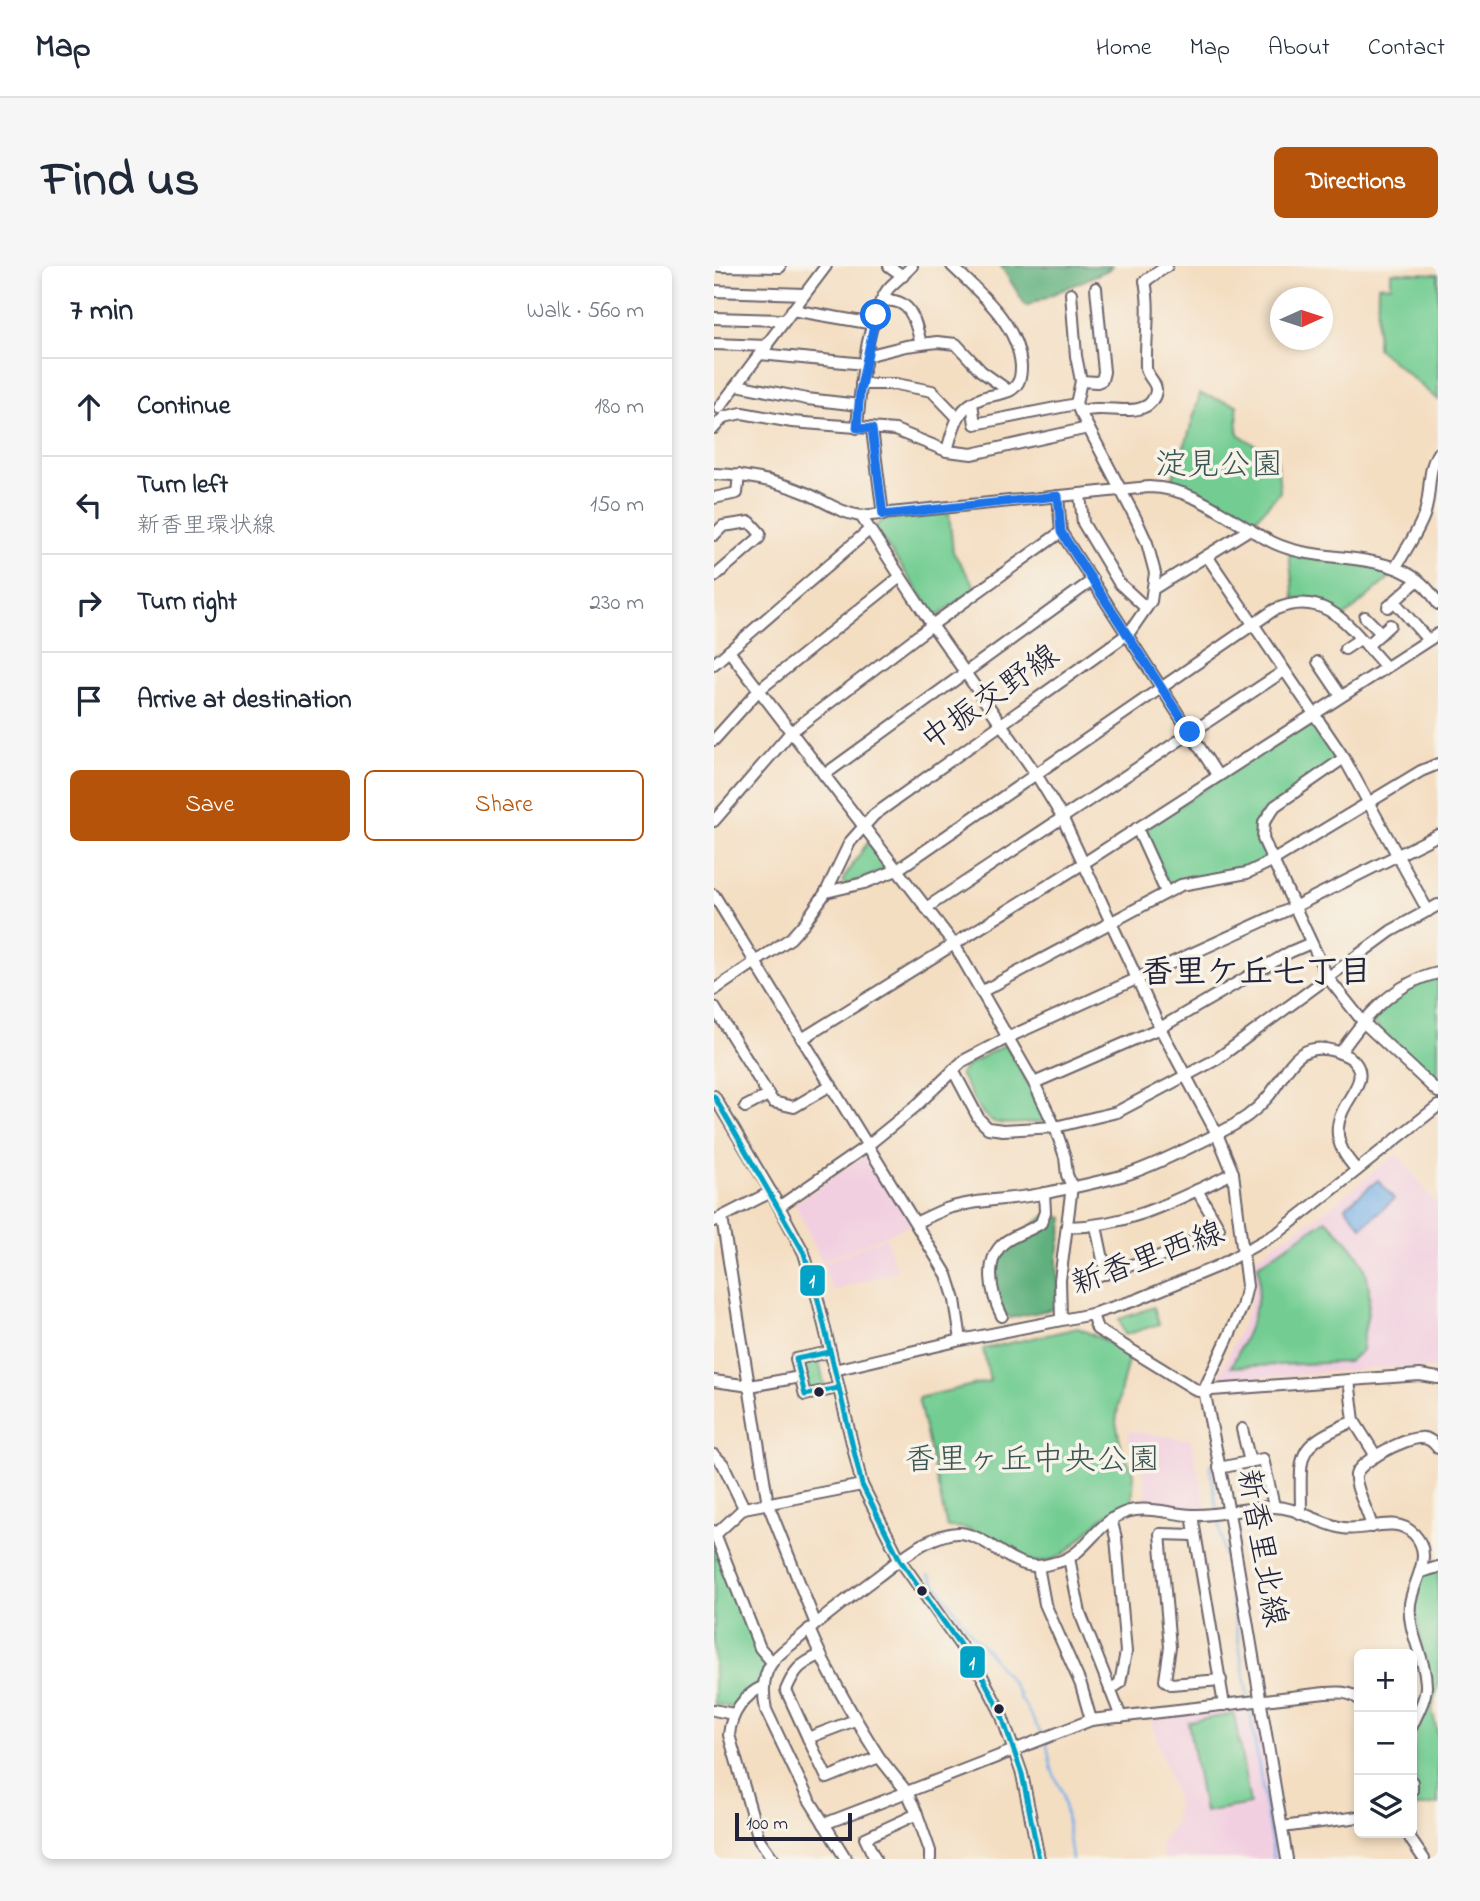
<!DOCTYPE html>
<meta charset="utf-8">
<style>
body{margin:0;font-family:"Indie Flower","Klee One",sans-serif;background:#f6f6f7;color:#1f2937}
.controls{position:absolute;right:21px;bottom:21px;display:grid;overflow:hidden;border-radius:10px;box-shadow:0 4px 10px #0003}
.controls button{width:63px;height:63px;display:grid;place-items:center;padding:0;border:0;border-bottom:2px solid #e0e1e3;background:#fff;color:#1f2937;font:35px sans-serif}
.compass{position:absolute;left:556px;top:21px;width:63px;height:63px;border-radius:50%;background:#fff;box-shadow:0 4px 10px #0003;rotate:87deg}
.scale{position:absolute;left:21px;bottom:18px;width:117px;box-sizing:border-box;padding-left:7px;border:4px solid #22223b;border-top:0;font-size:19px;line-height:24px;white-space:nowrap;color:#22223b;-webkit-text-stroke:5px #f7f3e8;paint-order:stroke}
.stop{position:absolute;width:21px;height:21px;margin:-16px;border:5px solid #1a73e8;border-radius:50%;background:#fff}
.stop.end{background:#1a73e8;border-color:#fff;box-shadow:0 2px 7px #0008}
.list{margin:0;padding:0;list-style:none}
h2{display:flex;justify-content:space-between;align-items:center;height:91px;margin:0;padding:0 28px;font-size:30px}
h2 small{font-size:23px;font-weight:400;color:#747a83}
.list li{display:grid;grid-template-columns:46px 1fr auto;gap:21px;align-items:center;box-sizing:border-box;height:98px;padding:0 28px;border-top:2px solid #e0e1e3}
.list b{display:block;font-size:26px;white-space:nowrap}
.list p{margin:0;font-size:23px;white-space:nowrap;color:#747a83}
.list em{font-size:23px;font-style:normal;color:#747a83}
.actions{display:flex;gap:14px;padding:21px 28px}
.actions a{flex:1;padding:16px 0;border:2px solid #b45309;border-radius:10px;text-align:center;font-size:24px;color:#b45309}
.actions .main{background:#b45309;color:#fff}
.icon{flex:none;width:38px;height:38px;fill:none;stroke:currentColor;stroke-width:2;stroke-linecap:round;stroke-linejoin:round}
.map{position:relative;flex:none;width:724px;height:1593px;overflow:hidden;border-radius:10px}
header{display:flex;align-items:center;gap:42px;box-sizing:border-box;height:98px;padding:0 35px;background:#fff;border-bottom:2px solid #e0e1e3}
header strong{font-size:33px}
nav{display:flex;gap:38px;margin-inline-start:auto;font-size:24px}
.intro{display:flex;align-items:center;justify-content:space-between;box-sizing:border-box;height:168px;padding:0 42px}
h1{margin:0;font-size:49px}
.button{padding:18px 32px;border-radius:10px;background:#b45309;color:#fff;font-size:24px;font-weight:700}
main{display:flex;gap:42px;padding:0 42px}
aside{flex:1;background:#fff;border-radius:10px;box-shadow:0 4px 10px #0003}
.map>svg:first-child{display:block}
.built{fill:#f2cfe0}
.green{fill:#73cd93;stroke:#4a7867;stroke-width:2}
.forest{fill:#5eb07d;stroke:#40695c;stroke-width:2}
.water{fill:#78b1e8;stroke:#4d6a92;stroke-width:2}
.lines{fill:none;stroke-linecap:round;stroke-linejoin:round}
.stream{stroke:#78b1e8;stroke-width:2.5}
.minor-casing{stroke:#6c646a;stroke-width:14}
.minor{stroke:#fff;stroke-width:10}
.bus-1-casing{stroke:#f7f3e8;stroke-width:10}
.bus-1{stroke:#02a2c7;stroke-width:5}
.route{stroke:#1a73e8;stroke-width:9}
.bus-dot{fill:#22223b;stroke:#f7f3e8;stroke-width:2.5}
.labels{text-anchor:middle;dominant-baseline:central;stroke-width:7;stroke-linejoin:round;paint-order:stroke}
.park-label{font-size:32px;fill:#3a5555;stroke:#f7f3e8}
.street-label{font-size:32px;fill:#22223b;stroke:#f7f3e8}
.neighbourhood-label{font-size:33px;font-weight:bold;fill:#22223b;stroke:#f7f3e8}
.line-badge{stroke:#f7f3e8;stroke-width:2.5}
.badge-label{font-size:19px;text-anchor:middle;font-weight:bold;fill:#fff}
</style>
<header>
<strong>Map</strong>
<nav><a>Home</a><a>Map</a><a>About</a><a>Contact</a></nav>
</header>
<div class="intro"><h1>Find us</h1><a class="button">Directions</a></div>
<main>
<aside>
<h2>7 min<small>Walk · 560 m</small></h2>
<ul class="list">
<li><svg class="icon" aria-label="ahead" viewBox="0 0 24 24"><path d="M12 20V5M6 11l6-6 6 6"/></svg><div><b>Continue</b></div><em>180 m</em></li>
<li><svg class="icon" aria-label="left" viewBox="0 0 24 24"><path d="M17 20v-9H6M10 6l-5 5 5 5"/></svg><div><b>Turn left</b><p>新香里環状線</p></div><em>150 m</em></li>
<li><svg class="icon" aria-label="right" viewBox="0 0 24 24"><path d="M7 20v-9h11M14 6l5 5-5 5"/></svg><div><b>Turn right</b></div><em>230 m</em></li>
<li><svg class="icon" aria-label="arrive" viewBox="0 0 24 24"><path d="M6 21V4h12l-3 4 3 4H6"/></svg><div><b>Arrive at destination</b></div></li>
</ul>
<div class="actions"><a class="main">Save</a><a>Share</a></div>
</aside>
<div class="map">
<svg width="724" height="1593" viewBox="0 0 724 1593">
<rect width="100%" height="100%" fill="#f7f3e8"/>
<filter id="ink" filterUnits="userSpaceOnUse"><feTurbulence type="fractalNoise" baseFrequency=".0143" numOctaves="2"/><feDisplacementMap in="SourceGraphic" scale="14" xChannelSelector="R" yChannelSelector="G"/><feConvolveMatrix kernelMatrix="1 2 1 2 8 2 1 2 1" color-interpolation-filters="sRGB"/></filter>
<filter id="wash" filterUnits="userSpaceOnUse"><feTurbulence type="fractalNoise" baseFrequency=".00686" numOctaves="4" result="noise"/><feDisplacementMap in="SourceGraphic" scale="28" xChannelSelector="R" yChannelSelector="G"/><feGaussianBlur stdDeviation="1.57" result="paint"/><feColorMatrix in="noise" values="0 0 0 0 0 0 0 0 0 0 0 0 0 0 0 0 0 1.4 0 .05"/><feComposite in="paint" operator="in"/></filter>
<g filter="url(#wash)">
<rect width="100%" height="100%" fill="#f4dec2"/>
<!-- built -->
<g class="built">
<path d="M 683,887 L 724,940 L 724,1102 L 663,1102 L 503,1115 L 535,1043 L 541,1021 L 539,993 L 612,944 Z"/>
<path d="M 153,888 L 199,958 L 108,995 L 81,938 Z"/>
<path d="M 172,971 L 183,1005 L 119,1025 L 109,997 Z"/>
<path d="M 414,1165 L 477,1174 L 492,1242 L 478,1243 L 447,1238 L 431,1239 L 432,1223 L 428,1198 L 416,1178 Z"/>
<path d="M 543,1438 L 565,1593 L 450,1593 L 447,1578 L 461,1556 L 463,1536 L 436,1451 Z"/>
</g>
<!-- green -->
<g class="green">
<path d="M 677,6 L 724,8 L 724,134 L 663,82 L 664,19 L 677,20 Z"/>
<path d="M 486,128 L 523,139 L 524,168 L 563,193 L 566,226 L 536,259 L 456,219 L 474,170 Z"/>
<path d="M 235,247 L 239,286 L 262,322 L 222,351 L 160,261 L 169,254 Z"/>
<path d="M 575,287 C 610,298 648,297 683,305 L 629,352 C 614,340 601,330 580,333 Z"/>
<path d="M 599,452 L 626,492 L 549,550 L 555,594 L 541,601 L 455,620 L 430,566 L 431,562 Z"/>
<path d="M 154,576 L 174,603 L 132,619 L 129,616 L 131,610 Z"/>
<path d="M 724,713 L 724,822 L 657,755 C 676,735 696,717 724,713 Z"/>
<path d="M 292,778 L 334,855 C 270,860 277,865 246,808 L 255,798 Z"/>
<path d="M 612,954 C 641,982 661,1001 654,1046 C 652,1059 648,1071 648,1084 L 634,1096 L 517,1101 C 533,1068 550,1036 544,999 Z"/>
<path d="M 440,1041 L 445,1058 L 411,1069 L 405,1053 Z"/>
<path d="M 364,1062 L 416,1086 L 406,1127 L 402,1156 L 408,1185 L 420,1207 L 418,1240 C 411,1242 403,1243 397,1246 C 370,1261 357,1297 322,1296 C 296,1296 278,1270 254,1263 C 248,1261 240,1261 233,1261 L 204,1132 L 276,1115 L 269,1083 Z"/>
<path d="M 104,1091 L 111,1122 L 96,1126 L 89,1094 Z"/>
<path d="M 0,1273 L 55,1396 L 48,1418 L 21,1442 L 0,1438 Z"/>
<path d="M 724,1304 L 724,1419 L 718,1444 L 724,1470 L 724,1538 L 698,1542 L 702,1522 L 698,1468 L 716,1424 L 700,1339 L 709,1308 Z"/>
<path d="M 520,1448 L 536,1538 L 490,1546 L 474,1456 Z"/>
</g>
<!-- forest -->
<g class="forest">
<path d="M 287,0 L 398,0 L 394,4 L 312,40 Z"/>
<path d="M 334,948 L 350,952 L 343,993 L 345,1042 L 296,1052 C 288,1046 283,1034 282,1024 C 279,979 302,972 334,948 Z"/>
</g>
<!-- water -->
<path class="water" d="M 664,914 L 680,933 L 648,961 L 631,941 Z"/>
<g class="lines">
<!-- stream -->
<g class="stream">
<path d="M 496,1198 L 503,1243"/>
<path d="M 504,1250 L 534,1433"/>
<path d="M 215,1309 L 261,1372 C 276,1384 284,1401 297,1415 C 301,1420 301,1425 306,1429 L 305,1432 L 309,1436 L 328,1469"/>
<path d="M 535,1440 L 560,1593"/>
<path d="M 332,1475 L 338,1504 L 349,1528 L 358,1593"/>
</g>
</g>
</g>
<g filter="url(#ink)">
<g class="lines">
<!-- minor casing -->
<g class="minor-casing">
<g id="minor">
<path d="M 5,0 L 66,1"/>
<path d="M 175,0 L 189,10"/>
<path d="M 0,25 L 90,28"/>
<path d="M 357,27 L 362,90 L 367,115 L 362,138"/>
<path d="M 168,35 C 197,31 201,54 207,78"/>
<path d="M 78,44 L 160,58"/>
<path d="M 0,52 L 70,54"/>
<path d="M 0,78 L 53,80"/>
<path d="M 46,88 L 151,98"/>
<path d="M 152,90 L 192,80 L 223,76 L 242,78 L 267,105 L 295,125"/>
<path d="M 367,115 L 383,116 L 388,114 L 390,106 L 382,22"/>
<path d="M 147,118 L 182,118 L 218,125 L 244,152"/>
<path d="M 23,119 L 93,133 L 145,139"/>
<path d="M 258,137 L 261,158 L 362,138"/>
<path d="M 5,142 L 112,0"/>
<path d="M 366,146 C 387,138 414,149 430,141 C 436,139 441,132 442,125 C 443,115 432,111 432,101 C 431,72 437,44 431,15 L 453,0"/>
<path d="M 0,162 L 10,151 L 28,147 L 78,156 L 181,164 L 233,185 L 258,188 L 374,162"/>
<path d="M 143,162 C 146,125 152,53 174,23 C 181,15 191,8 198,0"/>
<path d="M 158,163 L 169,249"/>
<path d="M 233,185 C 240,159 243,140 271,131 C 280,129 290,128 297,124 C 306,118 307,110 307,100 C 304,58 267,28 238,0"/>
<path d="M 0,208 C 33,209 61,214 92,227 C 110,235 127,247 147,250 L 435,221 C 484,222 518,257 560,277 C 613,302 692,278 724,338"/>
<path d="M 366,228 L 369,257 L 405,317 L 432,342"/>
<path d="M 344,230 L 347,266 L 504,510"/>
<path d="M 0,232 L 23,227 L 25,209"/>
<path d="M 147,250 L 218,359 L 322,508 L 348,551 L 446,762 L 503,868 L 519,907 L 533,1020 L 528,1041 L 490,1124 L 515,1247 L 573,1593"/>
<path d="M 0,269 L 9,260 L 36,256 L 46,267 L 45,272 L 0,311"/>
<path d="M 493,290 L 630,492 L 561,540 L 550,556 L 549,573 L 614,712 L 650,757 L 724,826"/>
<path d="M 682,301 C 691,285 702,269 709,252 C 718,232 712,206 724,187"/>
<path d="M 439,323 L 536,263"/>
<path d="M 680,335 L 714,374"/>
<path d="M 674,341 L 704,314"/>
<path d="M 651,351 L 667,367"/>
<path d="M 653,380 L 676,359"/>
<path d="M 631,383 L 646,373"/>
<path d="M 15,385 L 240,678 L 320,817 L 341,861 L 351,891 L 353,909 L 358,920 L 346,1014 L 347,1053"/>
<path d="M 604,396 L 627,430"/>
<path d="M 0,398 L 155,264"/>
<path d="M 0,474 L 45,424 L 186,311"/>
<path d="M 630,492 L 714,645"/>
<path d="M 110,509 L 379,314"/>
<path d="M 0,555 L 77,466 L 218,359 L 347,266"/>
<path d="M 423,562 L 452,626"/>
<path d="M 112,626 L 150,617 L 183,604 L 560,344 C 614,320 639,366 672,401"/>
<path d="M 0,629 L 233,1009 L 241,1034 L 247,1074"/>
<path d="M 212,642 L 570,405"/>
<path d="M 0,724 L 77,672 L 91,656 L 112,626 L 136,576 L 160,549 L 415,367 L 437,335 L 441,307 L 433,277 L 422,253 L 362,138"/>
<path d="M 267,726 L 467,619 L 533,607 L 558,595 L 707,505 L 724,498"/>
<path d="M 0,741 L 59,836 L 80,841 L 117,819"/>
<path d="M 88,773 L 370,597 L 724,368"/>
<path d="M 626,787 C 651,751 679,717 724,707"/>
<path d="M 239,804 L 265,853 L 274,862 L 289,864 L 341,861 L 403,846 L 503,793 L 677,665 L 724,639"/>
<path d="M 320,817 L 446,762 L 576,686 L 597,677"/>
<path d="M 0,830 L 57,926 L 90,987 L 104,1034 L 148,1219 L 186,1294 L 268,1410 L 286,1445 L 308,1508 L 325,1593"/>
<path d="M 31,841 L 54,829"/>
<path d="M 66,940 L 154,879 L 202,840 L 249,795 L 295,771 L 580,641 L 724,569"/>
<path d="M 8,952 L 54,1238 L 101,1356"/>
<path d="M 0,955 L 57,926"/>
<path d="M 203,956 C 212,952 222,947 232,943 C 260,933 301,934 332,927 C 359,921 388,916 414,908 C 442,899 481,879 507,866 C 525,857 540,847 553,832 C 574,808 580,773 621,785 C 626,787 636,790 640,795 C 666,825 590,848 643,904"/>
<path d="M 382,960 L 392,1008"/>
<path d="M 354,961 C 417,960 464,933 519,907"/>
<path d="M 370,1014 L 446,990 L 505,962 L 483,924"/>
<path d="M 378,1048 L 383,1063 L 484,1125 L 706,1109 L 724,1112"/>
<path d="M 288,1050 C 277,1029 269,993 291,976 C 302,968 316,965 327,957 L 331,946 L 330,927"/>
<path d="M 116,1086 L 82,1093 L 91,1129 L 124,1122"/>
<path d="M 120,1104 L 247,1074 L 378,1048 L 422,1034 L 504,1000 L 565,966 L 724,840"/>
<path d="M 635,1114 L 640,1155 L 662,1190"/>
<path d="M 0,1115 L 36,1120 L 86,1111"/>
<path d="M 528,1163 L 536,1196"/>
<path d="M 0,1189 L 9,1198 L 30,1242"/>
<path d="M 505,1202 L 549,1193 L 560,1240"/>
<path d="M 587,1248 C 587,1186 579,1181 640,1155"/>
<path d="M 478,1249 L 510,1439"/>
<path d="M 658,1261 C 655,1247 640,1220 642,1209 C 645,1195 692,1172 706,1172 C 714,1171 719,1176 724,1182"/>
<path d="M 0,1265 L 46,1382 L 58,1396"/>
<path d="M 1,1269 L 30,1242 L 148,1219"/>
<path d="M 481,1269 L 446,1268 L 456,1381 L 451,1414 L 457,1418 L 507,1414"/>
<path d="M 355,1292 L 366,1347 L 407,1451"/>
<path d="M 324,1300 L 331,1338 L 367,1419 L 377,1454 L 611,1427 C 624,1426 634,1425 645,1433"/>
<path d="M 707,1306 L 724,1301"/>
<path d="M 95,1363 C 114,1408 139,1450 165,1491"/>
<path d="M 50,1420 C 30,1429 17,1447 15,1469 L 45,1573 L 59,1593"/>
<path d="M 396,1424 L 406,1417 L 412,1386 L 402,1272 L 397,1253"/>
<path d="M 0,1444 L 19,1448"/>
<path d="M 141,1454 L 94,1472 L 113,1512 L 165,1491 L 193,1526 L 377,1454"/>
<path d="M 94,1472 L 72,1424 C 81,1403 85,1399 106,1389"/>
<path d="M 698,1516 L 698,1524"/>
<path d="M 203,1548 L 216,1585 L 216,1593"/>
<path d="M 110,1558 L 193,1526 L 203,1548 L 151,1572 L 161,1593"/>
<path d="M 568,1561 L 645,1551"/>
<path d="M 694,1567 L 697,1574 L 710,1593"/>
<path d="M 132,1593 L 93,1530 L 52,1444 C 49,1429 48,1411 57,1398 C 64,1387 75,1381 84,1373 C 110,1351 136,1331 163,1311 C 179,1299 194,1286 211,1277 C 221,1272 235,1266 246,1267 C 275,1270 294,1300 323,1300 C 330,1300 338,1297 344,1296 C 375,1288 383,1250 421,1244 C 441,1241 460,1249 479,1249 C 506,1250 532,1241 558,1241 C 582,1240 605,1258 629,1262 C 653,1266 680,1248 700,1268 C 721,1290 699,1314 696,1338 C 693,1366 712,1392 712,1420 C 712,1433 703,1448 698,1460"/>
</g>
</g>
<!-- minor -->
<use href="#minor" class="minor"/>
<!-- bus-1 casing -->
<g class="bus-1-casing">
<g id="bus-1">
<path d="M 0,830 L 90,987 L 104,1034 L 148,1219 L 186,1294 L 268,1410 L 286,1445 L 308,1508 L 325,1593"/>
<path d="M 116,1086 L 82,1093 L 91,1129 L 124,1122"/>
</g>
</g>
<!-- bus-1 -->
<use href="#bus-1" class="bus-1"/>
</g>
</g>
<g class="lines" filter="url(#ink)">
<!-- route -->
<path class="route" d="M 162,49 L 146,125 L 143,162 L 158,163 L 169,249 L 344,230 L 347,266 L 476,466"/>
</g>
<!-- markers -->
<g class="bus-dot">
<circle cx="105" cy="1126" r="6"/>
<circle cx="208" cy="1325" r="6"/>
<circle cx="285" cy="1443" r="6"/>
</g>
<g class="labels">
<!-- park labels -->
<g class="park-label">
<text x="505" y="200">淀見公園</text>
<text x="318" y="1195">香里ヶ丘中央公園</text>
</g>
<!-- street labels -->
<g class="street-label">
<text transform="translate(277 433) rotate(-35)">中振交野線</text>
<text transform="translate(434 994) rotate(-20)">新香里西線</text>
<text transform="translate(546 1282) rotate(80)">新香里北線</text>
</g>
<!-- neighbourhood labels -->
<g class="neighbourhood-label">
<text x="542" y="708">香里ケ丘七丁目</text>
</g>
</g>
<g class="line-badge">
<rect x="85" y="998" width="27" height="33" rx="7" fill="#02a2c7"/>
<rect x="245" y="1379" width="27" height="34" rx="7" fill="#02a2c7"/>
</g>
<g class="badge-label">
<text x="98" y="1021">1</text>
<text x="258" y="1403">1</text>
</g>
</svg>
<div class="controls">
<button>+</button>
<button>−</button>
<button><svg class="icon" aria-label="layers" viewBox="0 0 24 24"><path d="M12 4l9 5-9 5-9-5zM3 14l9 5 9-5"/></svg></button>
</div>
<svg class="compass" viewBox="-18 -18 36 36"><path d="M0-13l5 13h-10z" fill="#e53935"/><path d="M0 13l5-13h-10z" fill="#747a83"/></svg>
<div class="scale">100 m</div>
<div class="stop" style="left:162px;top:49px"></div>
<div class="stop end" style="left:476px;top:466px"></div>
</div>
</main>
